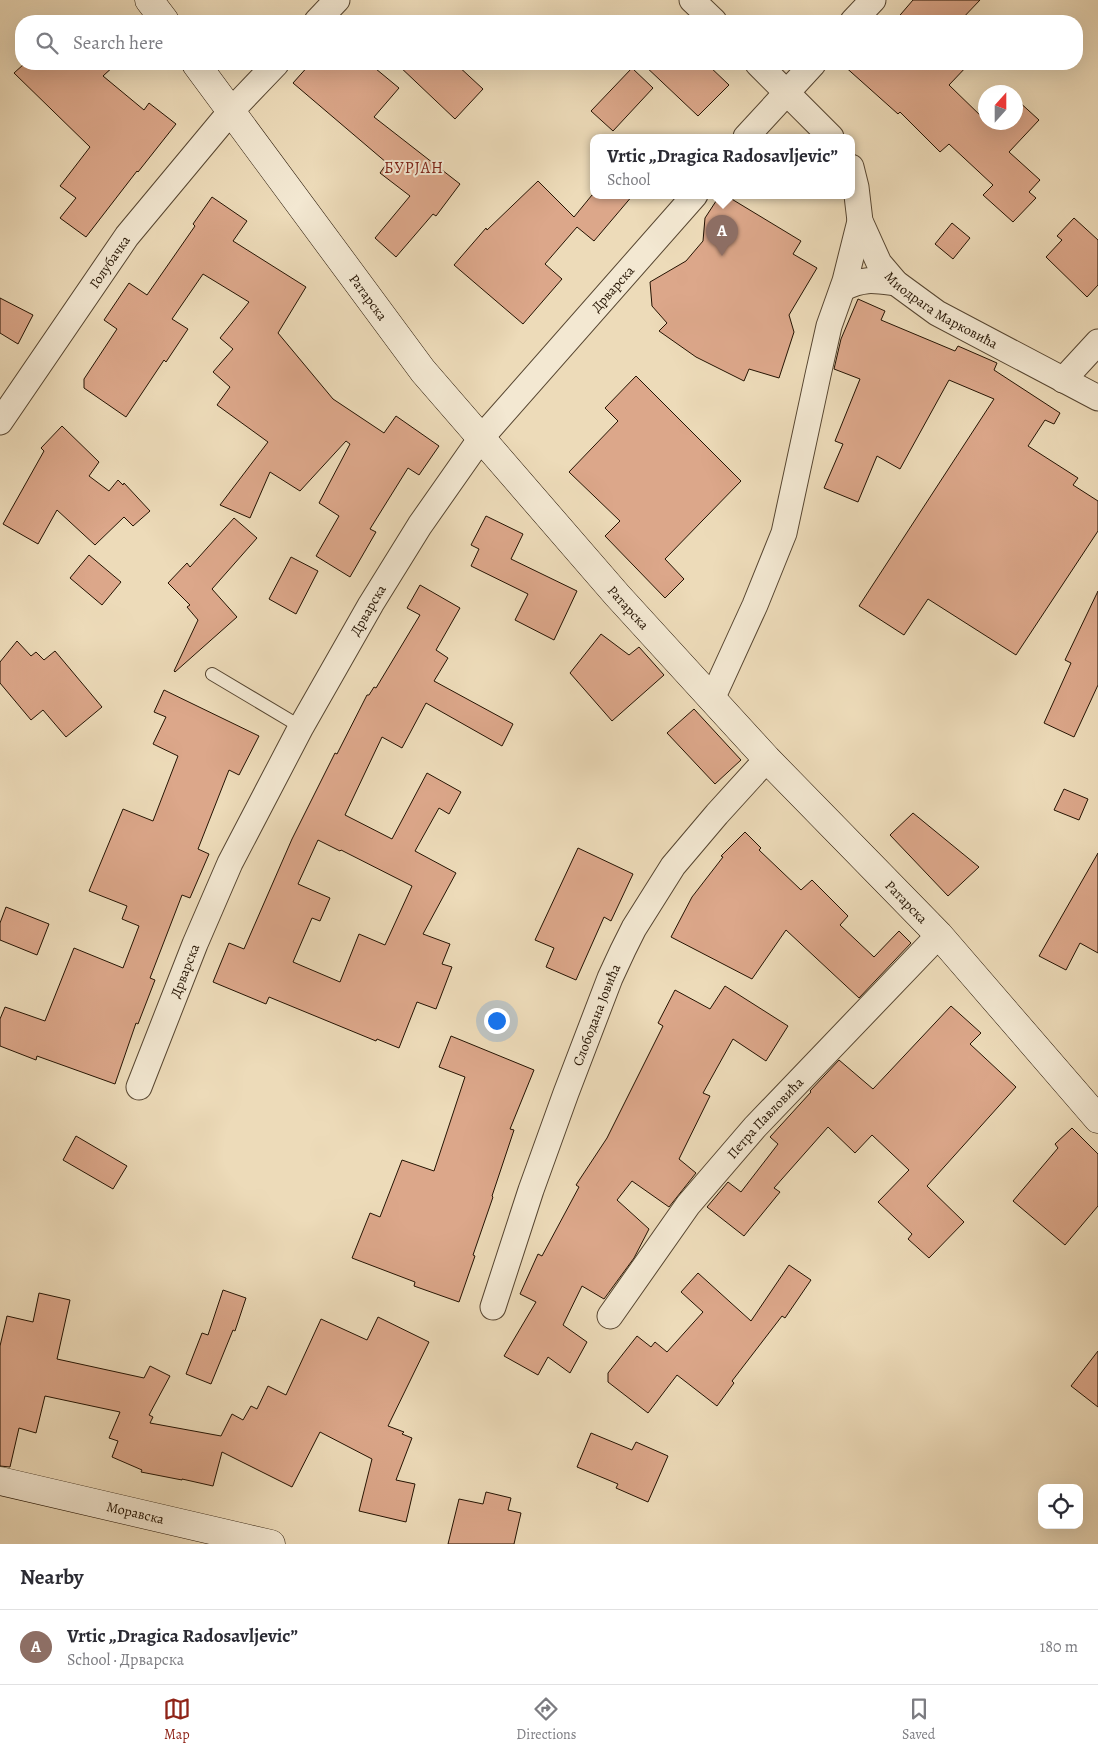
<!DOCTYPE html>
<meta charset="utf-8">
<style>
body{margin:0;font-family:Alegreya,serif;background:#f2f2f3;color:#2b2b33}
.controls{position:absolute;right:15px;bottom:15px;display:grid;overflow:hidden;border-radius:10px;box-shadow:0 5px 20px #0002}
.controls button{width:45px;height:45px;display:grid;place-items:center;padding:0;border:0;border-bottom:1px solid #e1e1e2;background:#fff;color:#2b2b33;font:25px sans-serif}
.compass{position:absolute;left:978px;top:85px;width:45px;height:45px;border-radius:50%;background:#fff;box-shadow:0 5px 20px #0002;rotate:21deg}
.you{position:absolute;left:496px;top:1020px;width:18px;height:18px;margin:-12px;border:4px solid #fff;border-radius:50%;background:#1a73e8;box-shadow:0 0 0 8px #1a73e833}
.badge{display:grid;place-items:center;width:32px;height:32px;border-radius:50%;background:#8f2418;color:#fff;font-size:16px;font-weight:700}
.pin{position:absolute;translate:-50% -41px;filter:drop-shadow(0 1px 2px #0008)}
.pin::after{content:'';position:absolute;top:26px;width:18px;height:15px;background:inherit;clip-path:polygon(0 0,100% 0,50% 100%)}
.popup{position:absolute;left:590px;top:134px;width:265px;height:65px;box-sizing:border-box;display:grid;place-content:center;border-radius:10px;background:#fff;filter:drop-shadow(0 1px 4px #0005);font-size:16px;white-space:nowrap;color:#7c7c81}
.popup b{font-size:19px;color:#2b2b33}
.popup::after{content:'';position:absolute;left:50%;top:100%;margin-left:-10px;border:10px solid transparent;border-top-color:#fff}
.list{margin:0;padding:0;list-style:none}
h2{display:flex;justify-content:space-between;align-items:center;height:65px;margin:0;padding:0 20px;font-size:21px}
h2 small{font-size:16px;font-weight:400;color:#7c7c81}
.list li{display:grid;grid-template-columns:32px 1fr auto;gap:15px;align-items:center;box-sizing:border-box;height:75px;padding:0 20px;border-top:1px solid #e1e1e2}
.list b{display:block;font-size:19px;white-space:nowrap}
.list p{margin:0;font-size:16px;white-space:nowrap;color:#7c7c81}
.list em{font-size:16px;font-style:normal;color:#7c7c81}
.icon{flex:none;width:28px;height:28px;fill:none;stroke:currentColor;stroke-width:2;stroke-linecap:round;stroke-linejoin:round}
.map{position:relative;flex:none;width:1098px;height:1544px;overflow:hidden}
.search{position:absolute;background:#fff;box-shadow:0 5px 20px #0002;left:15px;right:15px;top:15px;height:55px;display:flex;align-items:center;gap:12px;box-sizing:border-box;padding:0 18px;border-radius:20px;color:#7c7c81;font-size:19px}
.sheet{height:140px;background:#fff}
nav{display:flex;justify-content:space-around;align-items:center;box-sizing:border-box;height:70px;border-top:1px solid #e1e1e2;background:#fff;font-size:14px;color:#7c7c81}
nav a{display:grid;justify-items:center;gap:2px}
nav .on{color:#8f2418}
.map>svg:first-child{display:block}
.building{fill:#dca78a;stroke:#241302;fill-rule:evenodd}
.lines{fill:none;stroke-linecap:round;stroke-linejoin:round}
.lane-casing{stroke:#564530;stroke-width:14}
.street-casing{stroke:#564530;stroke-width:27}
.secondary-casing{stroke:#241302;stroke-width:29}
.lane{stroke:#f3e8d2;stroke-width:12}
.street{stroke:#f3e8d2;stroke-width:25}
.secondary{stroke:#f3e8d2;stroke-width:28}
.labels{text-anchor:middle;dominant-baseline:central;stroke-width:4;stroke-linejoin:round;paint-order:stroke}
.street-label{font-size:14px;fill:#241302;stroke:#f3e8d2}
.quarter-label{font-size:16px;letter-spacing:1px;fill:#7a1f14;stroke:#f3e8d2}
</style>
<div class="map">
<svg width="1098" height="1544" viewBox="0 0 1098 1544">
<rect width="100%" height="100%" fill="#eddbb9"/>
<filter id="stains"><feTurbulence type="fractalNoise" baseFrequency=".004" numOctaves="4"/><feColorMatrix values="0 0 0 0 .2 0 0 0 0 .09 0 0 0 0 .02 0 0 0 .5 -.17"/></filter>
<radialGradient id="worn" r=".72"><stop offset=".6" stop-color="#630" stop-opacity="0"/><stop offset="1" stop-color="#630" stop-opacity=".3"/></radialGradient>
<!-- building -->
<g class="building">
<path d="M 913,0 L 980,0 L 960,21 L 895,21 Z"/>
<path d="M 24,64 L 114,64 L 115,65 L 103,76 L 144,110 L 149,103 L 176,124 L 138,172 L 137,171 L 86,237 L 60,218 L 76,198 L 60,186 L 90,147 L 14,73 Z"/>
<path d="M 310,64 L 370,64 L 399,88 L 374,117 L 460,184 L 436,216 L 433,214 L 396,257 L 375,238 L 410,196 L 380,173 L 387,163 L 293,83 Z"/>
<path d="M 397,64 L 456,64 L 483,89 L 455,119 Z"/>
<path d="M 643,64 L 707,64 L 729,85 L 698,116 Z"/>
<path d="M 842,64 L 969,64 L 949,85 L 984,119 L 986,117 L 986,122 L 1016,122 L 1016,99 L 1039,120 L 1009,152 L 1040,180 L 1029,192 L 1036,198 L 1013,222 L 983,195 L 993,185 L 949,144 L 940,152 L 900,112 L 898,114 Z"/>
<path d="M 632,68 L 653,88 L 613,131 L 591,111 Z"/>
<path d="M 538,181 L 574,217 L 592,195 L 633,195 L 594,241 L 577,227 L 545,264 L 562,279 L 523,324 L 454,265 L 486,228 L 487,230 Z"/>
<path d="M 720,195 L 725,195 L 801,241 L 793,254 L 817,268 L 789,315 L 794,332 L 779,378 L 749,369 L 744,381 L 696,357 L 659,331 L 667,323 L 652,306 L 650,282 L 686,261 L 703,241 L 705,218 Z"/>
<path d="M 212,197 L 247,221 L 233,241 L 306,287 L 278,333 L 333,399 L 384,433 L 396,416 L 439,446 L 419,475 L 408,468 L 370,529 L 376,532 L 350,577 L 316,556 L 339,516 L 319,503 L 350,444 L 346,441 L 300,491 L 270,472 L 250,518 L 220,505 L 268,442 L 217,405 L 230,387 L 213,372 L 233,349 L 220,338 L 249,302 L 203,274 L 172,319 L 188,329 L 166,362 L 164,360 L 126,417 L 84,388 L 84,379 L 117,329 L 104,320 L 129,283 L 147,295 L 195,226 L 193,224 Z"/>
<path d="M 1074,218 L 1098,240 L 1098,285 L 1087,297 L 1046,257 L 1062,240 L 1057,236 Z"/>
<path d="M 952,223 L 970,238 L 953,259 L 935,244 Z"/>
<path d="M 0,298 L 33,315 L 18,344 L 0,333 Z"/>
<path d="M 858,299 L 885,311 L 881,320 L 955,351 L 958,346 L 997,363 L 994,370 L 1060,413 L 1054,424 L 1045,420 L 1028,446 L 1078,478 L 1073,485 L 1098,501 L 1098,531 L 1016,655 L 928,599 L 904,635 L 859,606 L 994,399 L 949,380 L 900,469 L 877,456 L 858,502 L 824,488 L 843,444 L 835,441 L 860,379 L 834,369 L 841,339 Z"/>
<path d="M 636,376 L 741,481 L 665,559 L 684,579 L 665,598 L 605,536 L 620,521 L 569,472 L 618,421 L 605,408 Z"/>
<path d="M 62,426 L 99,462 L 89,476 L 109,491 L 118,480 L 123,485 L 124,483 L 150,511 L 133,526 L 124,517 L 95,545 L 57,510 L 38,544 L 3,524 L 44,451 L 41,448 Z"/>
<path d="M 486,516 L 523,534 L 511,559 L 577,591 L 554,640 L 515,620 L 528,594 L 471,566 L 479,549 L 471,545 Z"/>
<path d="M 234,518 L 257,538 L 212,589 L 237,617 L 175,672 L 174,671 L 198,620 L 187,607 L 190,605 L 168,583 L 187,563 L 190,567 Z"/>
<path d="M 89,555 L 121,582 L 102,605 L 70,578 Z"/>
<path d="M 291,557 L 318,571 L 296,614 L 269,599 Z"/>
<path d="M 420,585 L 460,608 L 436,650 L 448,658 L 434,681 L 513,724 L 502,746 L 426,703 L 402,748 L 382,737 L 345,815 L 392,839 L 427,773 L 461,792 L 449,814 L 439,808 L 415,851 L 456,873 L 423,934 L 450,944 L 442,964 L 452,967 L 436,1009 L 417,1002 L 399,1048 L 377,1039 L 376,1041 L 269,997 L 266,1004 L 213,982 L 229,943 L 244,949 L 292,839 L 335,753 L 337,754 L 367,695 L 369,695 L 374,687 L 376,688 L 420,615 L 407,608 ZM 318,840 L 340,851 L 341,850 L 412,886 L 385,945 L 359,934 L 340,982 L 293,962 L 312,918 L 320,921 L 330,898 L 298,884 Z"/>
<path d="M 1098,591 L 1098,685 L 1074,737 L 1044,723 L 1071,663 L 1065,660 Z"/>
<path d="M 601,634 L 629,655 L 639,647 L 664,675 L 612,721 L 570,673 Z"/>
<path d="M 17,641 L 31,656 L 36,652 L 44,660 L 55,651 L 102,707 L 66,737 L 43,710 L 31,720 L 0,683 L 0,662 Z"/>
<path d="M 164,690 L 259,736 L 239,775 L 229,770 L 198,849 L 209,854 L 190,898 L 182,895 L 150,978 L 155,980 L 138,1024 L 136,1023 L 115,1084 L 37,1056 L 36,1060 L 0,1046 L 0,1019 L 5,1007 L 45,1021 L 74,948 L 123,968 L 139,926 L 122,919 L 127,906 L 89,891 L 123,809 L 153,821 L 178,756 L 153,744 L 166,717 L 154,712 Z"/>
<path d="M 694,709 L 741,760 L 715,784 L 667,733 Z"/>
<path d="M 1064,789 L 1088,799 L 1079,820 L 1054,810 Z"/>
<path d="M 913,813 L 979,867 L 948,896 L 890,835 Z"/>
<path d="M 745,832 L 761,848 L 759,850 L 801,890 L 812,880 L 848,916 L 840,925 L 874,957 L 899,931 L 911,943 L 859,998 L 786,930 L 752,979 L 671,937 L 692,897 L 723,857 L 721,856 Z"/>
<path d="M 578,848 L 633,874 L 611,921 L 604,917 L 576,980 L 546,967 L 554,948 L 535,940 Z"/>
<path d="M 1098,853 L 1098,953 L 1080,943 L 1066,970 L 1039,956 Z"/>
<path d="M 6,907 L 49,924 L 37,955 L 0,940 L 0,923 Z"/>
<path d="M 725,986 L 788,1026 L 766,1061 L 733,1039 L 703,1093 L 710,1096 L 679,1159 L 696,1173 L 669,1207 L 632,1181 L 617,1200 L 649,1229 L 634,1258 L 604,1299 L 582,1286 L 563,1325 L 587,1342 L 570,1373 L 548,1357 L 538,1375 L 504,1356 L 536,1302 L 520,1294 L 538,1254 L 542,1256 L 579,1187 L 576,1185 L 607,1138 L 663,1026 L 658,1023 L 675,990 L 710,1009 Z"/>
<path d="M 951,1006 L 981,1033 L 970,1044 L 1016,1087 L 927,1186 L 964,1222 L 929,1258 L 908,1239 L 912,1234 L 878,1202 L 909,1170 L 872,1135 L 855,1153 L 828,1127 L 774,1188 L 780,1192 L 744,1236 L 707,1207 L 728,1182 L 741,1192 L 778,1144 L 770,1137 L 811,1092 L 810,1091 L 839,1060 L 873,1089 Z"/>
<path d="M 451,1036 L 534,1070 L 510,1129 L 514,1130 L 492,1196 L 493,1197 L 473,1255 L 475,1256 L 459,1302 L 414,1286 L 415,1282 L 352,1258 L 370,1213 L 380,1217 L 402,1160 L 434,1171 L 465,1077 L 439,1067 Z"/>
<path d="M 1072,1128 L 1098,1154 L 1098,1206 L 1065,1245 L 1013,1201 L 1058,1148 L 1055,1144 Z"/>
<path d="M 76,1136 L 127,1166 L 113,1189 L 63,1160 Z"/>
<path d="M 789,1265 L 811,1280 L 785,1318 L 782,1316 L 732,1381 L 734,1383 L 717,1406 L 677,1375 L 648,1413 L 608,1382 L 608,1373 L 637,1336 L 651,1347 L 655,1342 L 667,1352 L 703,1312 L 681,1292 L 698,1273 L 751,1321 Z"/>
<path d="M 223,1290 L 246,1298 L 235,1331 L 233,1330 L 211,1384 L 186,1374 L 202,1333 L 208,1335 Z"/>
<path d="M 39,1293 L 70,1300 L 57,1359 L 144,1378 L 150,1366 L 170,1376 L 149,1415 L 153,1417 L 150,1423 L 221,1436 L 232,1414 L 243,1420 L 251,1406 L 257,1409 L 268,1386 L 286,1395 L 321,1319 L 367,1340 L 378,1317 L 429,1342 L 388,1426 L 404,1432 L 402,1434 L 412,1438 L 396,1480 L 415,1484 L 406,1522 L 359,1511 L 372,1459 L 320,1432 L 292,1487 L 222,1452 L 213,1486 L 182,1479 L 182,1480 L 141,1472 L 142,1470 L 112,1457 L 118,1441 L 109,1438 L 120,1412 L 45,1396 L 36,1433 L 19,1428 L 10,1467 L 0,1466 L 0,1346 L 7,1316 L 33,1322 Z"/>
<path d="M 1098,1351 L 1098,1407 L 1071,1386 Z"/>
<path d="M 591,1433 L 632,1450 L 636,1442 L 668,1456 L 648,1502 L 616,1488 L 618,1484 L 577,1467 Z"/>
<path d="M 486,1492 L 511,1498 L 508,1510 L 521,1513 L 514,1544 L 448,1544 L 459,1499 L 483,1504 Z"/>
</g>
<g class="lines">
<!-- lane casing -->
<g class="lane-casing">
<path id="lane" d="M 212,674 L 301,727"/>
</g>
<!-- street casing -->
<g class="street-casing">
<g id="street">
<path d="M 692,0 L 714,21"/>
<path d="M 317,21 L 337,0"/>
<path d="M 853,21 L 873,0"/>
<path d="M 758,64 L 831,137"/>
<path d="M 746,137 L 813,64"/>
<path id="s1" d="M 851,167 L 856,187 L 860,221 L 879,263 L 896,283 L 937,313 L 1098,398"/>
<path d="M 843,288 C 865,278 873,280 896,283"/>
<path d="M 1063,380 L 1098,342"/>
<path id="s2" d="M 0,422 L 127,236 L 231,111 L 276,64"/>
<path d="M 712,699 L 755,605 L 784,533 L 818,375 L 829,326 L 845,281 L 860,221"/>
<path id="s3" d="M 139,1087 L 195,944 L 230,863 L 301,727 L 371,604 L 420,525 L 481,438 L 695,195"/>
<path id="s4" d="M 493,1307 L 531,1190 L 566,1093 L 610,978 L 623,950 L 634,928 L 673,866 L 717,814 L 767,759"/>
<path id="s5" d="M 610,1316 L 688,1205 L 755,1127 L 939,935"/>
</g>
</g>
<!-- secondary casing -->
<g class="secondary-casing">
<g id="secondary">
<path d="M 149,0 L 165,21"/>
<path id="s6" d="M 196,64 L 423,371 L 617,595 L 767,759 L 939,935 L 1098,1119"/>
<path id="s7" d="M 0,1481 L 271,1544"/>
</g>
</g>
<!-- lane -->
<use href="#lane" class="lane"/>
<!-- street -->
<use href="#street" class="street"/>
<!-- secondary -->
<use href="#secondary" class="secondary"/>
</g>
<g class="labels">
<!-- street labels -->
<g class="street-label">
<text stroke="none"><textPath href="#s2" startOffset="194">Голубачка</textPath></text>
<text stroke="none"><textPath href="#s3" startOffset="935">Дрварска</textPath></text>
<text stroke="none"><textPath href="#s6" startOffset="290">Ратарска</textPath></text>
<text stroke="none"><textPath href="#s1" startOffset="180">Миодрага Марковића</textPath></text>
<text stroke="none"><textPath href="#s6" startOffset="695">Ратарска</textPath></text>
<text stroke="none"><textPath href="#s3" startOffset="530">Дрварска</textPath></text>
<text stroke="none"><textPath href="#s6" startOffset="1100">Ратарска</textPath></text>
<text stroke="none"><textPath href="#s3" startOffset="125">Дрварска</textPath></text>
<text stroke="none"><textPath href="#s4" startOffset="310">Слободана Јовића</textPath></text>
<text stroke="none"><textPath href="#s5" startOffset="252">Петра Павловића</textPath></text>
<text stroke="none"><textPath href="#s7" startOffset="139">Моравска</textPath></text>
</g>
<!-- quarter labels -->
<g class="quarter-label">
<text x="414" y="168">БУРЈАН</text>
</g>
</g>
<rect width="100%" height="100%" filter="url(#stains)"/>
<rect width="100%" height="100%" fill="url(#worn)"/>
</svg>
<div class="controls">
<button><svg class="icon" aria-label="locate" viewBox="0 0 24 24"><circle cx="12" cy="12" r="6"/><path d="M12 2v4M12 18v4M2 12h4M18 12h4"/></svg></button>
</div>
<svg class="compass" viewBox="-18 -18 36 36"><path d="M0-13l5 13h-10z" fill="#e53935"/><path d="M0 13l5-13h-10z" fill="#7c7c81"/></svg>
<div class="you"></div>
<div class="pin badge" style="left:722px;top:256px;background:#8d6e63">A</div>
<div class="popup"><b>Vrtic „Dragica Radosavljevic”</b>School</div>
<div class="search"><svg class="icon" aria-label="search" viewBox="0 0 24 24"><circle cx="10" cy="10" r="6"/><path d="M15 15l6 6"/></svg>Search here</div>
</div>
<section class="sheet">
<h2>Nearby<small></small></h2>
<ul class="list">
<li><span class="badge" style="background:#8d6e63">A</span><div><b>Vrtic „Dragica Radosavljevic”</b><p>School · Дрварска</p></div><em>180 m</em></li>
</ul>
</section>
<nav>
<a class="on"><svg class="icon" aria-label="map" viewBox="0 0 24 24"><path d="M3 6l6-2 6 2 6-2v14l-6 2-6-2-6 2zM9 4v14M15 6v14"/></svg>Map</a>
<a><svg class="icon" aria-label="directions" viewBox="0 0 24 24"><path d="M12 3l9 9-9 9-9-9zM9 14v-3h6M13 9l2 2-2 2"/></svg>Directions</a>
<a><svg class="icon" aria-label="saved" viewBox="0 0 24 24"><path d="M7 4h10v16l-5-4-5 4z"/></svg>Saved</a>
</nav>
